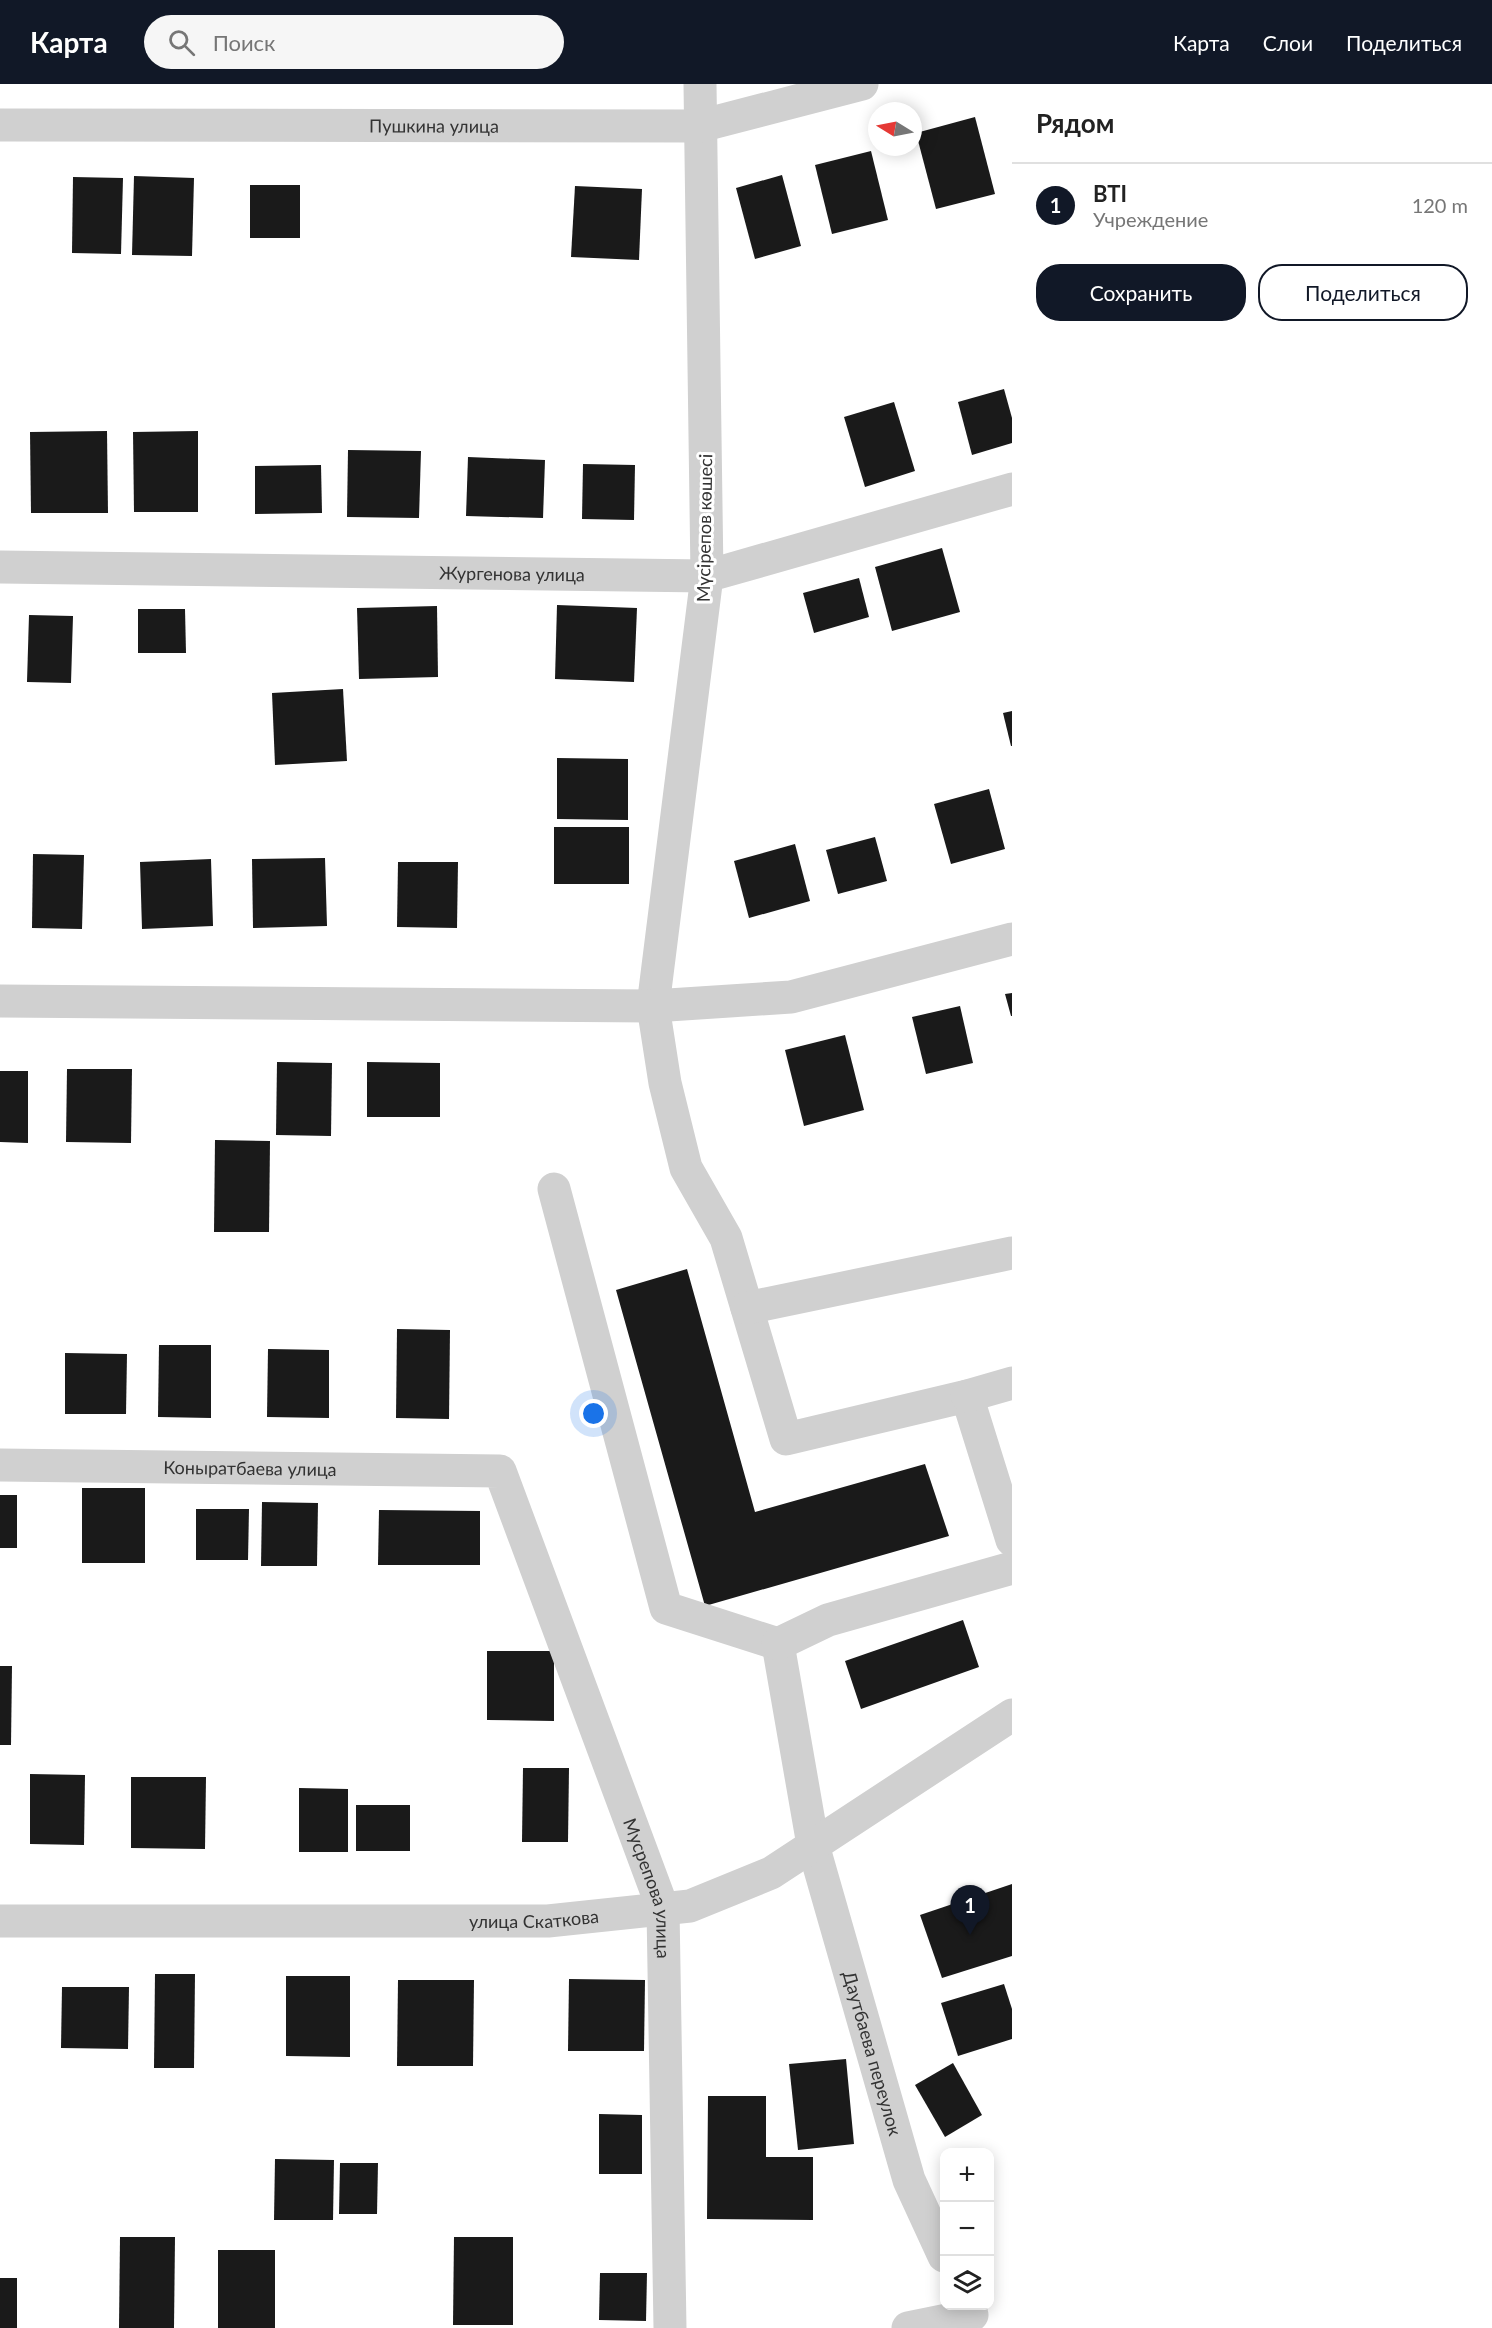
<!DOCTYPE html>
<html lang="ru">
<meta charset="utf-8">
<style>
body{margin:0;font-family:Lato,sans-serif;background:#f6f6f6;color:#222}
.controls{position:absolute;right:18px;bottom:18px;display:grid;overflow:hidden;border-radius:12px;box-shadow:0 3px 15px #0003}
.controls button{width:54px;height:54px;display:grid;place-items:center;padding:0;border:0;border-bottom:2px solid #e0e0e0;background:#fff;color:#222;font:30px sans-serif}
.compass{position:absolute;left:868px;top:18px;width:54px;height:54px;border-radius:50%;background:#fff;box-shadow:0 3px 15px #0003;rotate:280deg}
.you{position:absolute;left:594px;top:1330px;width:21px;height:21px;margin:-15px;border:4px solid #fff;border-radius:50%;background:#1a73e8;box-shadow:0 0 0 9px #1a73e833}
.badge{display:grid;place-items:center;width:39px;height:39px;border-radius:50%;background:#111827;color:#fff;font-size:20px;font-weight:700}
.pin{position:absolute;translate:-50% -50px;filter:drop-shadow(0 2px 3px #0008)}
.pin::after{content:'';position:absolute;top:32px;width:21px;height:18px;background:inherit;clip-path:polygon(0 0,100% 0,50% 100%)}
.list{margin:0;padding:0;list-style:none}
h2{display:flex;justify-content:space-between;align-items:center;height:78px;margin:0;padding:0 24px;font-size:26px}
h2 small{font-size:20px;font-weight:400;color:#767676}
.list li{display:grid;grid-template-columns:39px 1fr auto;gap:18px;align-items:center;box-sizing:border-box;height:84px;padding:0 24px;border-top:2px solid #e0e0e0}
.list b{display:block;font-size:22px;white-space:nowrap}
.list p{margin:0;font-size:20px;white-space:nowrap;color:#767676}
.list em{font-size:20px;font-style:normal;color:#767676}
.actions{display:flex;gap:12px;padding:18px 24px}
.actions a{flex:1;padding:14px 0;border:2px solid #111827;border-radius:24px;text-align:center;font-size:21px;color:#111827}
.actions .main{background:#111827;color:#fff}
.icon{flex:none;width:33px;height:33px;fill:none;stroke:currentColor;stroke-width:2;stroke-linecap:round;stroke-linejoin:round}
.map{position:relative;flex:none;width:1012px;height:2244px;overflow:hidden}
header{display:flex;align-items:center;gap:36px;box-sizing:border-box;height:84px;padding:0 30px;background:#111827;color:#fff}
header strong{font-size:28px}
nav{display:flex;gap:33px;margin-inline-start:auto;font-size:21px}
.search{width:420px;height:54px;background:#f6f6f6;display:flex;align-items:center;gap:15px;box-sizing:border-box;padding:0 21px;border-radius:33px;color:#767676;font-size:22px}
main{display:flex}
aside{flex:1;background:#fff}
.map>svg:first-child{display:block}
.building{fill:#1a1a1a}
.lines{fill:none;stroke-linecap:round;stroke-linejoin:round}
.minor{stroke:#d0d0d0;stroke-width:33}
.labels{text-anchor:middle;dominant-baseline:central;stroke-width:6;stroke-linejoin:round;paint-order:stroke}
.street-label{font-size:18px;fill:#333;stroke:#fff}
</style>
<header>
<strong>Карта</strong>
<div class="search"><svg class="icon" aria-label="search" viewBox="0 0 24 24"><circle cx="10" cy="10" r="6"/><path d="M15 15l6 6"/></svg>Поиск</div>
<nav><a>Карта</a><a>Слои</a><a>Поделиться</a></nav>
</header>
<main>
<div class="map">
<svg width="1012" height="2244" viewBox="0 0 1012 2244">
<rect width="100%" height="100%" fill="#fff"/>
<!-- building -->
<g class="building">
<path d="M 975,33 L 995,110 L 936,125 L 916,49 Z"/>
<path d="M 871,67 L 888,136 L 832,150 L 815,81 Z"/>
<path d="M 782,91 L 801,162 L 755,175 L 736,104 Z"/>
<path d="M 134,92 L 194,94 L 192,172 L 132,171 Z"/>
<path d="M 73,93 L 123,94 L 121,170 L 72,169 Z"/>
<rect x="250" y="101" width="50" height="53"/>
<path d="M 575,102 L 642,105 L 639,176 L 571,173 Z"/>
<path d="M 1004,305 L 1012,334 L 1012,359 L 972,371 L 958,318 Z"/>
<path d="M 894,318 L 915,387 L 865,403 L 844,333 Z"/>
<path d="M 107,347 L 108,429 L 31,429 L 30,348 Z"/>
<path d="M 198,347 L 198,428 L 134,428 L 133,348 Z"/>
<path d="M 348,366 L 421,367 L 419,434 L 347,433 Z"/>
<path d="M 468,373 L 545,376 L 543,434 L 466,432 Z"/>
<path d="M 583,380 L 635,381 L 634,436 L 582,435 Z"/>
<path d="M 321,381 L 322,429 L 255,430 L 255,382 Z"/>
<path d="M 942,464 L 960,528 L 892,547 L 875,483 Z"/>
<path d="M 859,494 L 869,533 L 814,549 L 803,509 Z"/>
<path d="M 557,521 L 637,524 L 634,598 L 555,595 Z"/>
<path d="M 437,522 L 438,593 L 359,595 L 357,524 Z"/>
<path d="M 138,525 L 185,525 L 186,569 L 138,569 Z"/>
<path d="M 29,531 L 73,532 L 71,599 L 27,598 Z"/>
<path d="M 343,605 L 347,677 L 275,681 L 272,609 Z"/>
<path d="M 1012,627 L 1012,662 L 1011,662 L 1003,629 Z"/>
<path d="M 557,674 L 628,675 L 628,736 L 557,735 Z"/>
<path d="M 989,705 L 1005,765 L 951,780 L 934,720 Z"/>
<rect x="554" y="743" width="75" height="57"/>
<path d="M 875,753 L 887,797 L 838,810 L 826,766 Z"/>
<path d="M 795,760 L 810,817 L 749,834 L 734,777 Z"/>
<path d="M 33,770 L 84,771 L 82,845 L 32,844 Z"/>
<path d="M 325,774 L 327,842 L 253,844 L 252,775 Z"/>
<path d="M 211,775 L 213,842 L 142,845 L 140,778 Z"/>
<path d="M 398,778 L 458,778 L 457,844 L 397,843 Z"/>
<path d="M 1012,909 L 1012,932 L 1011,932 L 1005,910 Z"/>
<path d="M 960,922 L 973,979 L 926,990 L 912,933 Z"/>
<path d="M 845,951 L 864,1026 L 804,1042 L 785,966 Z"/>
<path d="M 277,978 L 332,979 L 331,1052 L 276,1051 Z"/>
<path d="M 367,978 L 440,979 L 440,1033 L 367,1033 Z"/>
<path d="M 67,985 L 132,985 L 131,1059 L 66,1058 Z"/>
<path d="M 0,987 L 28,987 L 28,1059 L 0,1058 Z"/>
<path d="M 215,1056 L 270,1057 L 269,1148 L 214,1148 Z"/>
<path d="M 687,1185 L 755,1428 L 925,1380 L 949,1452 L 705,1522 L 616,1206 Z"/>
<path d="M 397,1245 L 450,1246 L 449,1335 L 396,1334 Z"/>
<path d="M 159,1261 L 211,1261 L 211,1334 L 158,1333 Z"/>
<path d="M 268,1265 L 329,1266 L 329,1334 L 267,1333 Z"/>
<path d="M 65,1269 L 127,1270 L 126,1330 L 65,1330 Z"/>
<rect x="82" y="1404" width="63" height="75"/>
<rect x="0" y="1411" width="17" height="53"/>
<path d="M 262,1418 L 318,1419 L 317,1482 L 261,1482 Z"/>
<path d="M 196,1425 L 249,1425 L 248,1476 L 196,1476 Z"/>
<path d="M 379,1426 L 480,1427 L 480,1481 L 378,1481 Z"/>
<path d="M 963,1536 L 979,1583 L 861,1625 L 845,1577 Z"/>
<path d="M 487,1567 L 554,1567 L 554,1637 L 487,1636 Z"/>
<path d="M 0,1582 L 12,1582 L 11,1661 L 0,1661 Z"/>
<path d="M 523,1684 L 569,1684 L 568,1758 L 522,1758 Z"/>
<path d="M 30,1690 L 85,1691 L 84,1761 L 30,1760 Z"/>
<path d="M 131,1693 L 206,1693 L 205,1765 L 131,1764 Z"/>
<path d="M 299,1704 L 348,1705 L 348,1768 L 299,1768 Z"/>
<rect x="356" y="1721" width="54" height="46"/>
<path d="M 1012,1800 L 1012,1872 L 942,1894 L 920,1831 Z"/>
<path d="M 155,1890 L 195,1890 L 194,1984 L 154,1984 Z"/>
<path d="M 286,1892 L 350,1892 L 350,1973 L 286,1972 Z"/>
<path d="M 569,1895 L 645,1896 L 644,1967 L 568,1967 Z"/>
<path d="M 398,1896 L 474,1896 L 473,1982 L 397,1982 Z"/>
<path d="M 1004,1900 L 1012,1925 L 1012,1955 L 958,1972 L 941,1919 Z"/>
<path d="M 62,1903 L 129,1903 L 128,1965 L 61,1964 Z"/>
<path d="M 846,1975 L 854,2060 L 798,2066 L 789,1980 Z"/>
<path d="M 953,1979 L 982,2031 L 945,2053 L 915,2001 Z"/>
<path d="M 708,2012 L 766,2012 L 766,2073 L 813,2073 L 813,2136 L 707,2135 Z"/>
<path d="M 599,2030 L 642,2031 L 642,2090 L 599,2090 Z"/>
<path d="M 275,2075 L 334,2076 L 333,2136 L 274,2136 Z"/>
<path d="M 340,2079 L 378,2079 L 377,2130 L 339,2130 Z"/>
<path d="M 120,2153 L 175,2153 L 174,2244 L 119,2244 Z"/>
<path d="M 454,2153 L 513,2153 L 513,2241 L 453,2241 Z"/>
<rect x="218" y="2166" width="57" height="78"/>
<path d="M 600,2189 L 647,2189 L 646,2237 L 599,2236 Z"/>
<rect x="0" y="2194" width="17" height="50"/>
</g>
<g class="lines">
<!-- minor -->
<g class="minor">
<path d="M 700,0 L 707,492 L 653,922 L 665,999 L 686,1084 L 726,1154 L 786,1355 L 967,1312 L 1012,1456"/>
<path id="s1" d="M 0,41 L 700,42 L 862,0"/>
<path id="s2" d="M 0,483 L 707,492 L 1012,405"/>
<path d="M 0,917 L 653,922 L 791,913 L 1012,855"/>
<path id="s3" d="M 554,1105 L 666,1524 L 778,1560 L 813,1761 L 909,2096 L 944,2172"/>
<path d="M 747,1224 L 1012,1169"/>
<path d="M 967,1312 L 1012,1299"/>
<path id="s4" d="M 0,1381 L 500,1387 L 663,1825 L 670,2244"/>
<path d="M 778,1560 L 828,1536 L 1012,1484"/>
<path id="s5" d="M 0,1837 L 548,1837 L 690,1822 L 771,1789 L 1012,1631"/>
<path d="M 908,2244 L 972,2231"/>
</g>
</g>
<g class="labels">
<!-- street labels -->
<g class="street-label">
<text stroke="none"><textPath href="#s1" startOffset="434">Пушкина улица</textPath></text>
<text transform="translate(704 444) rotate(-89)">Мүсірепов көшесі</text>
<text stroke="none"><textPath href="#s2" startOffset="512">Жургенова улица</textPath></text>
<text stroke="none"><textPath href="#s4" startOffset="250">Коныратбаева улица</textPath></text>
<text stroke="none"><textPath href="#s4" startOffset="944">Мусрепова улица</textPath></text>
<text stroke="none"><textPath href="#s5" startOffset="534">улица Скаткова</textPath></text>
<text stroke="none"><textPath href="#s3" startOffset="972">Даутбаева переулок</textPath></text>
</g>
</g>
</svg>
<div class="controls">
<button>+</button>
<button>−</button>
<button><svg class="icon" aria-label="layers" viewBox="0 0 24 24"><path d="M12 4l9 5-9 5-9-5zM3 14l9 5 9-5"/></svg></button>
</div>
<svg class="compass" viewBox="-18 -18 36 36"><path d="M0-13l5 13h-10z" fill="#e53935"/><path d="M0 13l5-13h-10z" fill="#767676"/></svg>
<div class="you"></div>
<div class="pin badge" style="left:970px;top:1851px">1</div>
</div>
<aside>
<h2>Рядом<small></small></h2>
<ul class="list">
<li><span class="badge">1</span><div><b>BTI</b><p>Учреждение</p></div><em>120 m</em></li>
</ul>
<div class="actions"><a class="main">Сохранить</a><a>Поделиться</a></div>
</aside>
</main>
